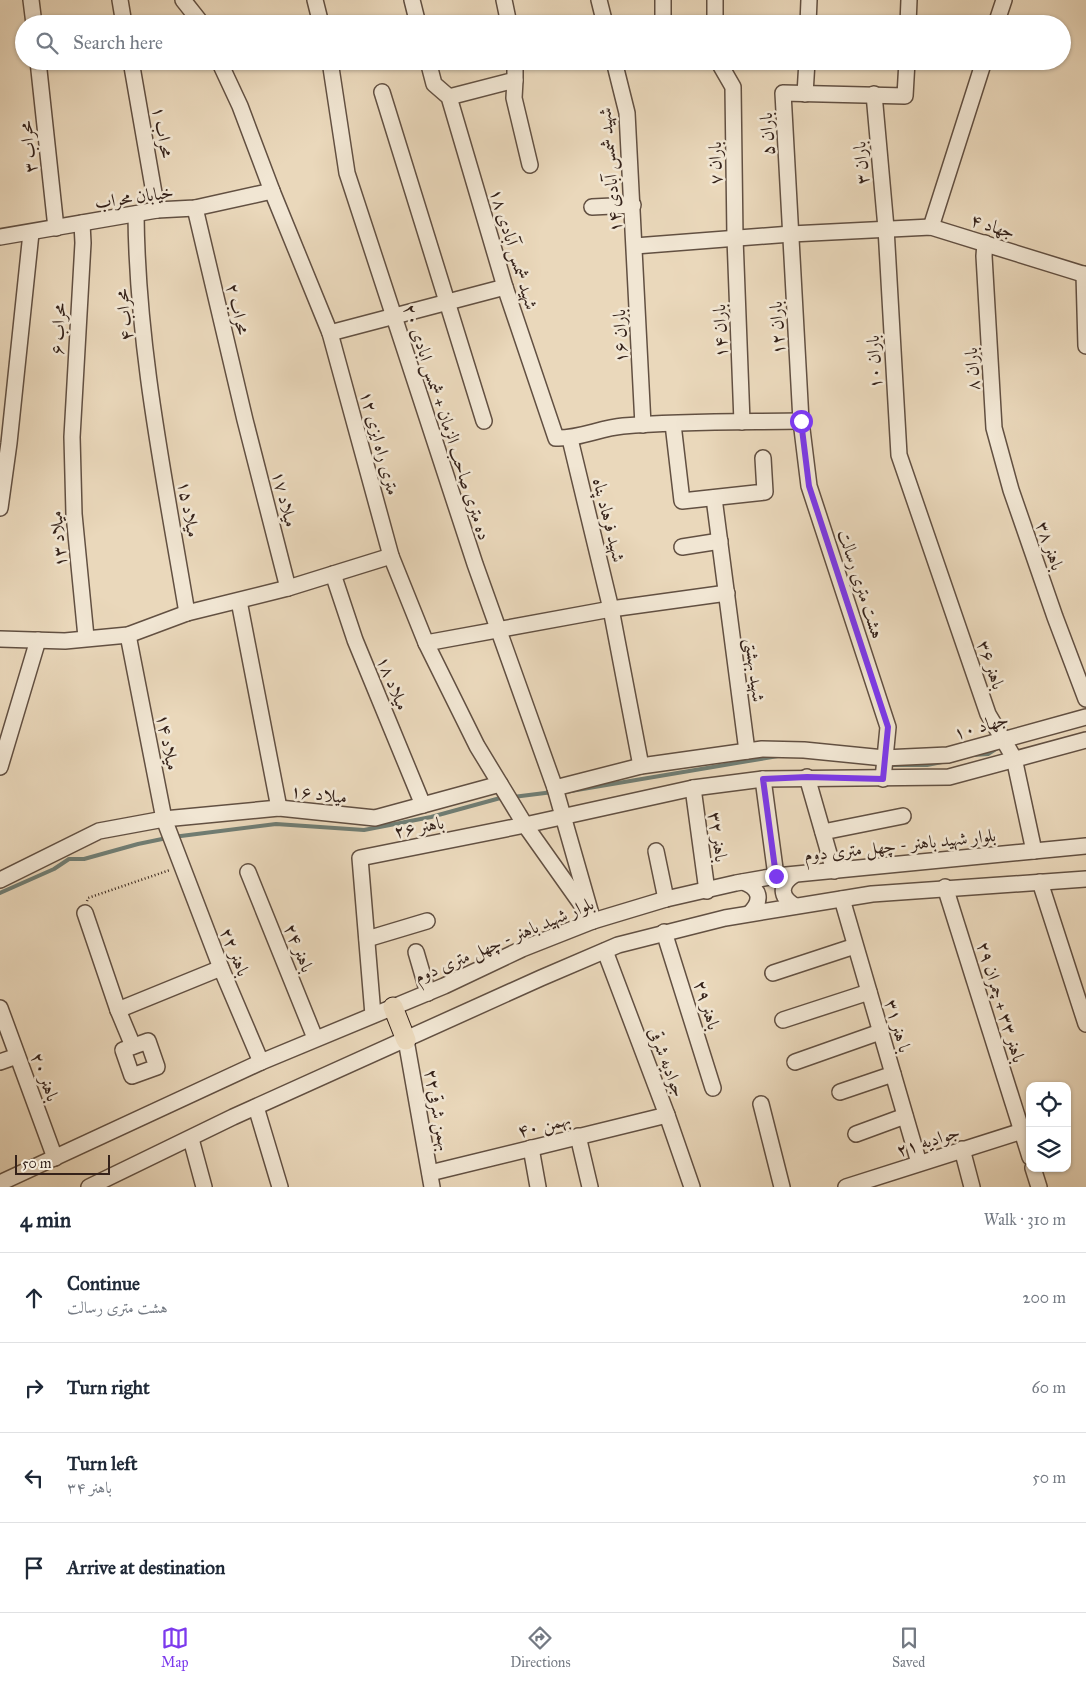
<!DOCTYPE html>
<meta charset="utf-8">
<style>
body{margin:0;font-family:"IM FELL Great Primer",Amiri,serif;background:#f2f2f3;color:#1f2937}
.controls{position:absolute;right:15px;bottom:15px;display:grid;overflow:hidden;border-radius:10px;box-shadow:0 1px 4px #0004}
.controls button{width:45px;height:45px;display:grid;place-items:center;padding:0;border:0;border-bottom:1px solid #e0e1e3;background:#fff;color:#1f2937;font:25px sans-serif}
.scale{position:absolute;left:15px;bottom:12px;width:95px;box-sizing:border-box;padding-left:5px;border:2px solid #35221a;border-top:0;font-size:14px;line-height:18px;white-space:nowrap;color:#35221a;-webkit-text-stroke:4px #f1e6d3;paint-order:stroke}
.stop{position:absolute;width:15px;height:15px;margin:-11px;border:4px solid #7c3aed;border-radius:50%;background:#fff}
.stop.end{background:#7c3aed;border-color:#fff;box-shadow:0 1px 5px #0008}
.list{margin:0;padding:0;list-style:none}
h2{display:flex;justify-content:space-between;align-items:center;height:65px;margin:0;padding:0 20px;font-size:21px}
h2 small{font-size:16px;font-weight:400;color:#747a83}
.list li{display:grid;grid-template-columns:32px 1fr auto;gap:15px;align-items:center;box-sizing:border-box;height:90px;padding:0 20px;border-top:1px solid #e0e1e3}
.list b{display:block;font-size:19px;white-space:nowrap}
.list p{margin:0;font-size:16px;white-space:nowrap;color:#747a83}
.list em{font-size:16px;font-style:normal;color:#747a83}
.icon{flex:none;width:28px;height:28px;fill:none;stroke:currentColor;stroke-width:2;stroke-linecap:round;stroke-linejoin:round}
.map{position:relative;flex:none;width:1086px;height:1187px;overflow:hidden}
.search{position:absolute;background:#fff;box-shadow:0 1px 4px #0004;left:15px;right:15px;top:15px;height:55px;display:flex;align-items:center;gap:12px;box-sizing:border-box;padding:0 18px;border-radius:28px;color:#747a83;font-size:19px}
.sheet{height:425px;background:#fff}
nav{display:flex;justify-content:space-around;align-items:center;box-sizing:border-box;height:70px;border-top:1px solid #e0e1e3;background:#fff;font-size:14px;color:#747a83}
nav a{display:grid;justify-items:center;gap:2px}
nav .on{color:#7c3aed}
.map>svg:first-child{display:block}
.lines{fill:none;stroke-linecap:round;stroke-linejoin:round}
.stream{stroke:#707d73;stroke-width:4}
.minor-casing{stroke:#625042;stroke-width:18}
.major-casing{stroke:#35221a;stroke-width:21}
.path{stroke:#35221a;stroke-width:2.5;stroke-dasharray:1 2.5;stroke-linecap:butt}
.minor{stroke:#f1e6d3;stroke-width:15}
.major{stroke:#ead8bb;stroke-width:19}
.route{stroke:#7c3aed;stroke-width:6}
.labels{text-anchor:middle;dominant-baseline:central;stroke-width:5;stroke-linejoin:round;paint-order:stroke}
.street-label{font-size:18px;fill:#35221a;stroke:#f1e6d3}
</style>
<div class="map">
<svg width="1086" height="1187" viewBox="0 0 1086 1187">
<rect width="100%" height="100%" fill="#ead8bb"/>
<filter id="stains"><feTurbulence type="fractalNoise" baseFrequency=".004" numOctaves="4"/><feColorMatrix values="0 0 0 0 .2 0 0 0 0 .09 0 0 0 0 .02 0 0 0 .5 -.17"/></filter>
<radialGradient id="worn" r=".72"><stop offset=".6" stop-color="#630" stop-opacity="0"/><stop offset="1" stop-color="#630" stop-opacity=".3"/></radialGradient>
<g class="lines">
<!-- stream -->
<g class="stream">
<path d="M 973,755 L 988,754 L 999,747"/>
<path d="M 887,765 L 927,765 L 942,762"/>
<path d="M 565,792 L 778,756"/>
<path d="M 513,797 L 553,792"/>
<path d="M 173,837 L 276,824 L 364,830 L 431,817 L 504,797"/>
<path d="M 0,893 L 54,869 L 69,859 L 84,859 L 138,844 L 167,838"/>
</g>
<!-- minor casing -->
<g class="minor-casing">
<g id="minor">
<path d="M 31,0 L 34,24"/>
<path d="M 120,0 L 124,24"/>
<path d="M 183,0 L 202,24"/>
<path d="M 315,0 L 321,24"/>
<path d="M 412,0 L 418,24"/>
<path d="M 504,0 L 509,24"/>
<path d="M 599,0 L 605,24"/>
<path d="M 715,0 L 715,24"/>
<path d="M 663,18 L 663,0"/>
<path d="M 808,24 L 809,0"/>
<path d="M 908,24 L 909,0"/>
<path d="M 996,24 L 1004,0"/>
<path d="M 38,61 L 56,228"/>
<path d="M 131,61 L 157,210"/>
<path d="M 219,61 L 240,106 L 272,191 L 330,333 L 391,556 L 426,643 L 477,746 L 525,825 L 693,788 L 763,779 L 949,777 L 1086,740"/>
<path d="M 330,61 L 347,173 L 475,564 L 555,788 L 593,921"/>
<path d="M 428,61 L 434,84 L 449,97 L 505,287 L 556,438 C 579,439 600,428 623,426 C 682,421 742,422 801,421"/>
<path d="M 614,61 L 627,113 L 643,425"/>
<path d="M 718,61 L 733,87 L 735,238 L 742,422"/>
<path d="M 515,80 L 514,98 L 530,165"/>
<path d="M 382,92 L 484,421"/>
<path d="M 805,94 L 807,61"/>
<path d="M 874,94 L 886,228 L 899,455 L 988,714 L 1014,758 L 1034,851"/>
<path d="M 449,97 L 515,80 L 515,61"/>
<path d="M 592,207 L 633,205"/>
<path d="M 195,208 L 245,420 L 288,588"/>
<path d="M 136,214 C 137,348 165,481 187,613"/>
<path d="M 82,223 L 83,243 L 72,437 L 74,514 L 86,637"/>
<path d="M 931,227 L 984,61"/>
<path d="M 0,237 L 157,210 L 195,208 L 272,191"/>
<path d="M 985,243 L 984,256 L 994,428 L 1011,490 L 1055,617 L 1086,699"/>
<path d="M 635,246 L 791,234 L 931,227 L 1086,275"/>
<path d="M 1084,274 L 1086,346"/>
<path d="M 330,333 L 505,287"/>
<path d="M 673,424 L 682,501 L 765,492 L 763,458"/>
<path d="M 570,439 L 611,609 L 641,766"/>
<path d="M 714,498 L 747,751"/>
<path d="M 0,508 L 9,443 L 31,233"/>
<path d="M 682,547 L 720,541"/>
<path d="M 333,574 L 355,640 L 423,805"/>
<path d="M 239,601 L 279,808"/>
<path d="M 128,635 L 164,819 L 221,968 L 261,1062"/>
<path d="M 0,639 L 65,641 L 128,635 L 187,613 L 288,588 L 391,556"/>
<path d="M 426,643 L 611,609 L 727,593"/>
<path d="M 0,767 L 38,640"/>
<path d="M 807,777 L 834,871"/>
<path d="M 763,779 L 776,876"/>
<path d="M 883,779 L 888,727 L 809,486 L 801,421 L 783,93 L 905,96 L 907,61"/>
<path d="M 555,788 L 641,766 L 762,749 L 804,750 L 884,758 L 948,755 L 1086,717"/>
<path d="M 693,788 L 707,891"/>
<path d="M 823,832 L 903,816"/>
<path d="M 656,851 L 666,899"/>
<path d="M 248,872 L 315,1038"/>
<path d="M 794,875 C 779,885 780,897 795,906"/>
<path d="M 0,880 L 99,831 L 164,819 L 279,808 L 375,818 L 500,784"/>
<path d="M 743,882 C 760,888 763,900 750,913"/>
<path d="M 1040,882 L 1086,1024"/>
<path d="M 945,887 L 1030,1157"/>
<path d="M 842,899 L 919,1163"/>
<path d="M 85,913 L 118,1010 L 133,1046"/>
<path d="M 664,932 L 713,1088"/>
<path d="M 367,939 L 427,921"/>
<path d="M 605,951 L 667,1115 L 692,1187"/>
<path d="M 416,952 L 428,993"/>
<path d="M 773,973 L 855,946"/>
<path d="M 0,1008 L 55,1158"/>
<path d="M 118,1010 L 221,968"/>
<path d="M 373,1015 L 360,858 L 525,825 L 586,911"/>
<path d="M 783,1020 L 869,992"/>
<path d="M 406,1040 L 432,1187"/>
<path d="M 148,1041 L 157,1067 L 132,1076 L 123,1050 Z"/>
<path d="M 0,1062 L 17,1056"/>
<path d="M 795,1062 L 880,1032"/>
<path d="M 840,1092 L 893,1074"/>
<path d="M 761,1104 L 782,1187"/>
<path d="M 256,1107 L 280,1187"/>
<path d="M 856,1134 L 905,1116"/>
<path d="M 578,1136 L 590,1187"/>
<path d="M 191,1139 L 204,1187"/>
<path d="M 531,1148 L 538,1187"/>
<path d="M 962,1149 L 972,1187"/>
<path d="M 1033,1168 L 1039,1187"/>
<path d="M 430,1173 L 667,1115"/>
<path d="M 0,1183 L 261,1062 L 444,986 L 522,949 L 593,921 L 666,899 L 736,883 L 776,876 L 1086,846"/>
<path d="M 89,1187 L 233,1117 L 541,978 L 618,945 L 725,918 L 872,894 L 1086,879"/>
<path d="M 846,1187 L 1022,1131"/>
</g>
</g>
<!-- major casing -->
<g class="major-casing">
<path id="major" d="M 393,1007 L 406,1040"/>
</g>
<!-- path -->
<path class="path" d="M 87,901 L 88,898 L 170,870"/>
<!-- minor -->
<use href="#minor" class="minor"/>
<!-- major -->
<use href="#major" class="major"/>
</g>
<g class="lines">
<!-- route -->
<path class="route" d="M 776,876 L 763,779 L 807,777 L 883,779 L 888,727 L 809,486 L 801,421"/>
</g>
<g class="labels">
<!-- street labels -->
<g class="street-label">
<text transform="translate(163 132) rotate(80)">محراب ۱</text>
<text transform="translate(767 134) rotate(-93)">باران ۵</text>
<text transform="translate(28 147) rotate(-96)">محراب ۳</text>
<text transform="translate(715 163) rotate(-90)">باران ۷</text>
<text transform="translate(861 163) rotate(-95)">باران ۳</text>
<text transform="translate(610 170) rotate(-95)">شهید شمس آبادی ۱۴</text>
<text transform="translate(134 197) rotate(-8)">خیابان محراب</text>
<text transform="translate(993 226) rotate(18)">جهاد ۴</text>
<text transform="translate(514 249) rotate(73)">شهید شمس آبادی ۱۸</text>
<text transform="translate(238 309) rotate(77)">محراب ۲</text>
<text transform="translate(124 315) rotate(-96)">محراب ۴</text>
<text transform="translate(777 328) rotate(-93)">باران ۱۲</text>
<text transform="translate(58 329) rotate(-87)">محراب ۶</text>
<text transform="translate(720 331) rotate(-92)">باران ۱۴</text>
<text transform="translate(620 336) rotate(-92)">باران ۱۶</text>
<text transform="translate(874 362) rotate(-93)">باران ۱۰</text>
<text transform="translate(972 369) rotate(-93)">باران ۸</text>
<text transform="translate(447 422) rotate(72)">ده متری صاحب الزمان + شمس ابادی ۲۰</text>
<text transform="translate(380 443) rotate(75)">۱۲ متری راه ایزی</text>
<text transform="translate(285 499) rotate(76)">میلاد ۱۷</text>
<text transform="translate(189 509) rotate(80)">میلاد ۱۵</text>
<text transform="translate(609 520) rotate(76)">شهید فرهاد پناه</text>
<text transform="translate(58 539) rotate(-95)">میلاد ۱۳</text>
<text transform="translate(1050 546) rotate(71)">باهنر ۳۸</text>
<text transform="translate(861 584) rotate(72)">هشت متری رسالت</text>
<text transform="translate(991 665) rotate(71)">باهنر ۳۶</text>
<text transform="translate(755 670) rotate(83)">شهید بهشتی</text>
<text transform="translate(393 683) rotate(68)">میلاد ۱۸</text>
<text transform="translate(981 726) rotate(-16)">جهاد ۱۰</text>
<text transform="translate(168 742) rotate(79)">میلاد ۱۴</text>
<text transform="translate(319 794) rotate(7)">میلاد ۱۶</text>
<text transform="translate(419 827) rotate(-11)">باهنر ۲۶</text>
<text transform="translate(718 837) rotate(82)">باهنر ۳۲</text>
<text transform="translate(900 845) rotate(-6)">بلوار شهید باهنر - چهل متری دوم</text>
<text transform="translate(504 940) rotate(-23)">بلوار شهید باهنر - چهل متری دوم</text>
<text transform="translate(299 948) rotate(68)">باهنر ۲۴</text>
<text transform="translate(235 952) rotate(68)">باهنر ۲۲</text>
<text transform="translate(1001 1002) rotate(73)">باهنر ۳۳ + چمران ۲۹</text>
<text transform="translate(707 1005) rotate(73)">باهنر ۲۹</text>
<text transform="translate(898 1026) rotate(74)">با هنر ۳۱</text>
<text transform="translate(667 1062) rotate(69)">جوادیه شرقی</text>
<text transform="translate(45 1077) rotate(70)">باهنر ۲۰</text>
<text transform="translate(438 1110) rotate(80)">۲۲بهمن شرقی</text>
<text transform="translate(544 1125) rotate(-14)">بهمن ۴۰</text>
<text transform="translate(928 1141) rotate(-18)">جوادیه ۲۱</text>
</g>
</g>
<rect width="100%" height="100%" filter="url(#stains)"/>
<rect width="100%" height="100%" fill="url(#worn)"/>
</svg>
<div class="controls">
<button><svg class="icon" aria-label="locate" viewBox="0 0 24 24"><circle cx="12" cy="12" r="6"/><path d="M12 2v4M12 18v4M2 12h4M18 12h4"/></svg></button>
<button><svg class="icon" aria-label="layers" viewBox="0 0 24 24"><path d="M12 4l9 5-9 5-9-5zM3 14l9 5 9-5"/></svg></button>
</div>
<div class="scale">50 m</div>
<div class="stop" style="left:801px;top:421px"></div>
<div class="stop end" style="left:776px;top:876px"></div>
<div class="search"><svg class="icon" aria-label="search" viewBox="0 0 24 24"><circle cx="10" cy="10" r="6"/><path d="M15 15l6 6"/></svg>Search here</div>
</div>
<section class="sheet">
<h2>4 min<small>Walk · 310 m</small></h2>
<ul class="list">
<li><svg class="icon" aria-label="ahead" viewBox="0 0 24 24"><path d="M12 20V5M6 11l6-6 6 6"/></svg><div><b>Continue</b><p>هشت متری رسالت</p></div><em>200 m</em></li>
<li><svg class="icon" aria-label="right" viewBox="0 0 24 24"><path d="M7 20v-9h11M14 6l5 5-5 5"/></svg><div><b>Turn right</b></div><em>60 m</em></li>
<li><svg class="icon" aria-label="left" viewBox="0 0 24 24"><path d="M17 20v-9H6M10 6l-5 5 5 5"/></svg><div><b>Turn left</b><p>باهنر ۳۴</p></div><em>50 m</em></li>
<li><svg class="icon" aria-label="arrive" viewBox="0 0 24 24"><path d="M6 21V4h12l-3 4 3 4H6"/></svg><div><b>Arrive at destination</b></div></li>
</ul>
</section>
<nav>
<a class="on"><svg class="icon" aria-label="map" viewBox="0 0 24 24"><path d="M3 6l6-2 6 2 6-2v14l-6 2-6-2-6 2zM9 4v14M15 6v14"/></svg>Map</a>
<a><svg class="icon" aria-label="directions" viewBox="0 0 24 24"><path d="M12 3l9 9-9 9-9-9zM9 14v-3h6M13 9l2 2-2 2"/></svg>Directions</a>
<a><svg class="icon" aria-label="saved" viewBox="0 0 24 24"><path d="M7 4h10v16l-5-4-5 4z"/></svg>Saved</a>
</nav>
